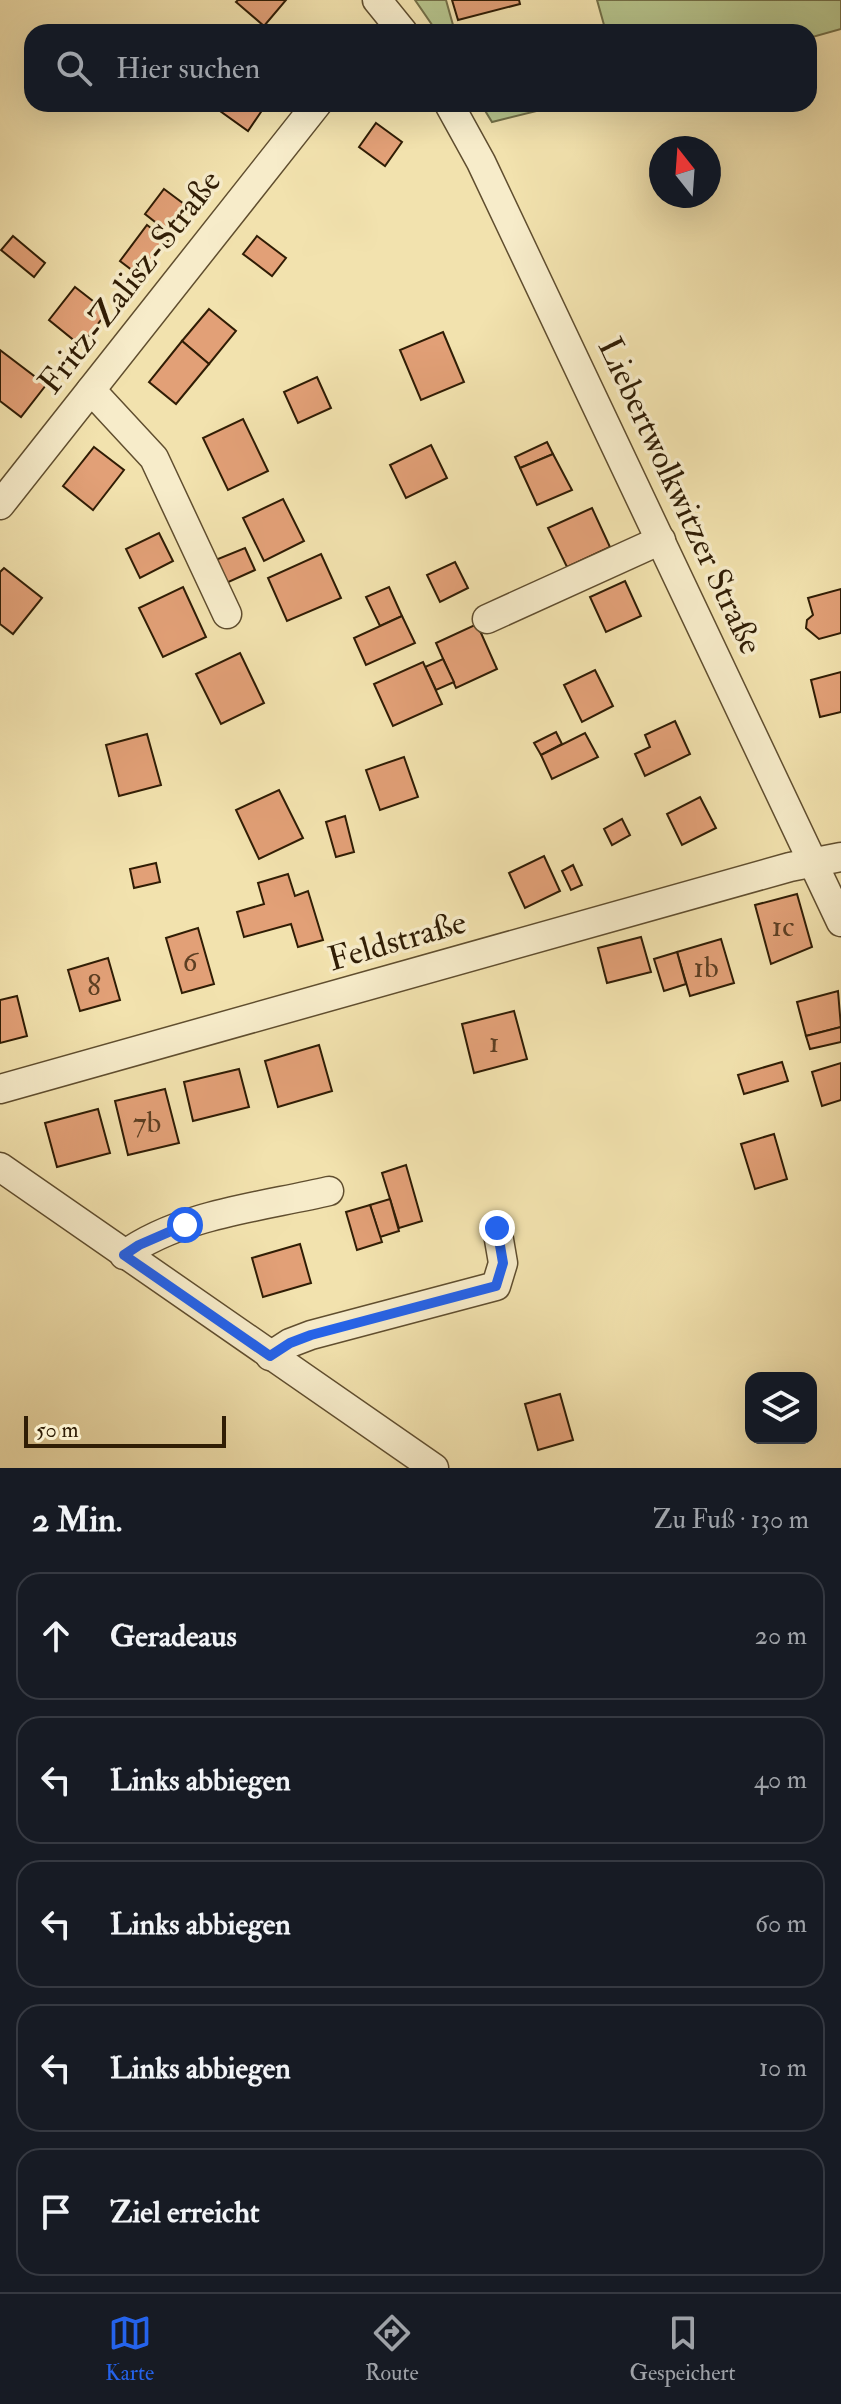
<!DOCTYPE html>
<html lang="de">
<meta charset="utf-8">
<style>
body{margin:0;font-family:"IM FELL Double Pica",serif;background:#20242c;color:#f1f3f6}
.controls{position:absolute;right:24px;bottom:24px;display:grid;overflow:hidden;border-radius:16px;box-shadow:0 8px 32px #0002}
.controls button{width:72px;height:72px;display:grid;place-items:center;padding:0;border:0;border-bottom:2px solid #363941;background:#171b24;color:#f1f3f6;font:40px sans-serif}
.compass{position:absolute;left:649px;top:136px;width:72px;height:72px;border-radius:50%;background:#171b24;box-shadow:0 8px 32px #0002;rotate:343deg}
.scale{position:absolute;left:24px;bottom:20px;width:202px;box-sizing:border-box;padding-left:8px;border:4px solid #301d05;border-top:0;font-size:22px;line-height:28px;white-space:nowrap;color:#301d05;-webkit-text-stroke:6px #f7ecca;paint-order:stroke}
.stop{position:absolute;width:24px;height:24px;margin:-18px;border:6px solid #2563eb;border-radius:50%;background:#fff}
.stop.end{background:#2563eb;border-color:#fff;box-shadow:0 2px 8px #0008}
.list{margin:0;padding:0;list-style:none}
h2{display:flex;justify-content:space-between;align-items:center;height:104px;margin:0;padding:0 32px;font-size:34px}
h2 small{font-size:26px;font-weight:400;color:#9ea1a6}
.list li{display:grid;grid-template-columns:52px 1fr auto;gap:24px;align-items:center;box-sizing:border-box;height:128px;margin:0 16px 16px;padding:0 16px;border:2px solid #363941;border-radius:24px}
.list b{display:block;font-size:30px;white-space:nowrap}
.list em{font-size:26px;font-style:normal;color:#9ea1a6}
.icon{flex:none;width:44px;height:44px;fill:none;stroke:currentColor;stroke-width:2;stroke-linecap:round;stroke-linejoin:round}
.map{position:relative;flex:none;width:841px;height:1468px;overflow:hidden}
.search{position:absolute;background:#171b24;box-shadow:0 8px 32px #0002;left:24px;right:24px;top:24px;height:88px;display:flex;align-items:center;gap:20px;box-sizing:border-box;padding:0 28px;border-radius:24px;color:#9ea1a6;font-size:30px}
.sheet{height:824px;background:#171b24}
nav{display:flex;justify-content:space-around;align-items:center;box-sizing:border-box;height:112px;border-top:2px solid #363941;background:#171b24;font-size:22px;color:#9ea1a6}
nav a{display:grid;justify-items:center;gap:4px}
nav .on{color:#2563eb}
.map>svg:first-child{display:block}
.green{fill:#b7c48c;stroke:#747048;stroke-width:2}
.building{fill:#e2a077;stroke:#301d05;stroke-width:2}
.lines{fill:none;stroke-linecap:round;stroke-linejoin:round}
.minor-casing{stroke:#604e2f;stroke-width:31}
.minor{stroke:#f7ecca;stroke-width:28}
.route{stroke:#2563eb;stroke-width:10}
.labels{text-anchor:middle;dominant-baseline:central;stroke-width:7;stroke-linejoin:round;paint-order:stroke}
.number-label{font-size:30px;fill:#5c3e22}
.street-label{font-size:34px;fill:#301d05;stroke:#f7ecca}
</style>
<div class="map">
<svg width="841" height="1468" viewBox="0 0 841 1468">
<rect width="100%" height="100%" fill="#f2e2ae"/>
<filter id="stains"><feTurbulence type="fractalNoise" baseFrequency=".0025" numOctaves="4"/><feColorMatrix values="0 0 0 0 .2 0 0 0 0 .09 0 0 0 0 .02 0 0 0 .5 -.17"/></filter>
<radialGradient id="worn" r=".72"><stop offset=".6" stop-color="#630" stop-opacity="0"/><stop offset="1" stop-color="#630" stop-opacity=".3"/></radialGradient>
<!-- green -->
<g class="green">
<path d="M 415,0 L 446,0 L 453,25 L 469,32 L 437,32 Z"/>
<path d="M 597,0 L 841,0 L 841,29 L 809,38 L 809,32 L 606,32 Z"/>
<path d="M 481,104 L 565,104 L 492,122 Z"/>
</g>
<!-- building -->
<g class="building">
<path d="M 238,0 L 286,0 L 264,26 L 236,2 Z"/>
<path d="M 452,0 L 519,0 L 520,4 L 458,20 Z"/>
<path d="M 225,104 L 262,104 L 265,106 L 248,131 L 220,111 Z"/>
<path d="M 376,123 L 402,142 L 385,166 L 359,147 Z"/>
<path d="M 164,189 L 188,207 L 168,232 L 145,214 Z"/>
<path d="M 147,225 L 168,241 L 141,277 L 120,261 Z"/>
<path d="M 13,236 L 45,263 L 34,277 L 1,250 Z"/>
<path d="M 257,236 L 286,258 L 272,276 L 243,254 Z"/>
<path d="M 75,287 L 107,312 L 81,346 L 49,320 Z"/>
<path d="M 209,309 L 236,331 L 209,364 L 182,341 Z"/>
<path d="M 443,332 L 464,382 L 421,400 L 400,350 Z"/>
<path d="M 182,341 L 209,364 L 176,404 L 149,382 Z"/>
<path d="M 0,350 L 46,385 L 21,417 L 0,401 Z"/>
<path d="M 317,377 L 331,408 L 298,423 L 284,392 Z"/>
<path d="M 243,419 L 268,471 L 228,490 L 203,438 Z"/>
<path d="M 547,442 L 553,454 L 520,468 L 515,457 Z"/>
<path d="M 431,445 L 447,478 L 406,498 L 390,465 Z"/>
<path d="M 94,447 L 124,470 L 93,510 L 63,486 Z"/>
<path d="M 553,454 L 572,490 L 537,505 L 520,468 Z"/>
<path d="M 283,499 L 304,541 L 264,561 L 243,518 Z"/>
<path d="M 592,508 L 610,547 L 567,567 L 548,528 Z"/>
<path d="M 159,533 L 173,561 L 140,578 L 126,549 Z"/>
<path d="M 245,548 L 255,570 L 224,584 L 213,561 Z"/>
<path d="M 321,554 L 341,598 L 287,621 L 268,578 Z"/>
<path d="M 455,562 L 468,588 L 440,602 L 427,575 Z"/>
<path d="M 4,568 L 42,598 L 13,634 L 0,624 L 0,572 Z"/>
<path d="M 625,581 L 641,616 L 606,632 L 590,597 Z"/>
<path d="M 183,587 L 206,637 L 163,657 L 139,608 Z"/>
<path d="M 389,587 L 402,616 L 380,626 L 366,597 Z"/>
<path d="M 841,589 L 841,633 L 819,639 L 806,628 L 807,620 L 813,615 L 808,598 Z"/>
<path d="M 402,616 L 415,643 L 366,665 L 354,638 Z"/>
<path d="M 477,624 L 497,669 L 456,688 L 436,643 Z"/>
<path d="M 240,653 L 264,703 L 221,724 L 196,674 Z"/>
<path d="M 443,659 L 454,682 L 436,690 L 425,667 Z"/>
<path d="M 423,662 L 442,704 L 393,726 L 374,684 Z"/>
<path d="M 595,670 L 613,706 L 582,722 L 564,685 Z"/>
<path d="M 841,672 L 841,712 L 820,717 L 811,680 Z"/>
<path d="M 675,721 L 690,754 L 645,776 L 635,754 L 650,747 L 645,735 Z"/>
<path d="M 556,732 L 562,744 L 541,755 L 534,743 Z"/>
<path d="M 585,733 L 598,757 L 552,779 L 541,755 Z"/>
<path d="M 147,734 L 161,785 L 119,796 L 106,745 Z"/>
<path d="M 404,757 L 418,797 L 380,810 L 366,770 Z"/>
<path d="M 279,790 L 303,838 L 259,859 L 236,810 Z"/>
<path d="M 700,797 L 716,828 L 682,845 L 667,814 Z"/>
<path d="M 345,816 L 354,852 L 336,857 L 326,822 Z"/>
<path d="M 622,819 L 630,835 L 612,845 L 604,829 Z"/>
<path d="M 544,856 L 560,891 L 525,908 L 509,873 Z"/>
<path d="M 156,863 L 160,882 L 134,888 L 130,869 Z"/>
<path d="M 573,865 L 582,885 L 571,890 L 562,871 Z"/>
<path d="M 288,874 L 295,896 L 308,891 L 323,940 L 298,947 L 291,924 L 244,937 L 237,912 L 264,904 L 258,883 Z"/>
<path d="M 797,894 L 812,947 L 771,964 L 755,905 Z"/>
<path d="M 198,928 L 214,984 L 182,993 L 166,938 Z"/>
<path d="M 641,937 L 651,972 L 607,983 L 598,948 Z"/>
<path d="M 721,939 L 734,983 L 690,996 L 677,952 Z"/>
<path d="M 677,952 L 686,984 L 664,991 L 654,959 Z"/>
<path d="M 108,958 L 120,1000 L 80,1011 L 68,970 Z"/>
<path d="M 838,991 L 841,1027 L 806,1036 L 797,1002 Z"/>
<path d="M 17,996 L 27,1036 L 0,1043 L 0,1000 Z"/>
<path d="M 514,1011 L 527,1059 L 474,1073 L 462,1024 Z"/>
<path d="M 841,1027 L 841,1042 L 810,1049 L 806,1036 Z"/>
<path d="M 319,1045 L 332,1091 L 278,1107 L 265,1061 Z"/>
<path d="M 782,1062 L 788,1081 L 744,1094 L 738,1075 Z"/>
<path d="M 841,1063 L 841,1100 L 822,1106 L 812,1072 Z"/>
<path d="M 239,1069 L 249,1107 L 193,1121 L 184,1082 Z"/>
<path d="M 165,1089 L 179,1143 L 128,1155 L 115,1101 Z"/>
<path d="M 98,1109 L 110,1153 L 57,1167 L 45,1123 Z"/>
<path d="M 774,1134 L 787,1179 L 755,1189 L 741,1144 Z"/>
<path d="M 406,1165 L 422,1221 L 399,1228 L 382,1173 Z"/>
<path d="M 390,1199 L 399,1231 L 380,1237 L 370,1205 Z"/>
<path d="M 370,1205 L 382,1242 L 357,1250 L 346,1212 Z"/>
<path d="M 300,1244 L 311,1283 L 263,1297 L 252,1258 Z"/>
<path d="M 560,1394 L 573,1440 L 538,1450 L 525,1404 Z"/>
</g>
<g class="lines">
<!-- minor casing -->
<g class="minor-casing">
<g id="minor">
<path d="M 377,0 L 403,32"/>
<path d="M 449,104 L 481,162 L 841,922"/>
<path d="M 91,390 L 154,458 L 227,614"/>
<path d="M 0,505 L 317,104"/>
<path d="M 487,619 L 661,540"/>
<path d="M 0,1089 L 790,867 L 841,857"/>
<path d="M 0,1167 L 434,1468"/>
<path d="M 124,1255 C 181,1214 261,1207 329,1191"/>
<path d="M 270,1356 L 290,1343 L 311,1335 L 496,1286 L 503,1263 L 497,1228"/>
</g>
</g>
<!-- minor -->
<use href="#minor" class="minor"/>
</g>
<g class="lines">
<!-- route -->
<path class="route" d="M 185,1225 L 139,1245 L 124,1255 L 270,1356 L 290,1343 L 311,1335 L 496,1286 L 503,1263 L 497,1228"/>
</g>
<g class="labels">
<!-- number labels -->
<g class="number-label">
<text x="783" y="926">1c</text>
<text x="190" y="961">6</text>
<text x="706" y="967">1b</text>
<text x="94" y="985">8</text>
<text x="494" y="1042">1</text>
<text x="147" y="1122">7b</text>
</g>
<!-- street labels -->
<g class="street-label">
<text transform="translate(130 282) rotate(-52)">Fritz-Zalisz-Straße</text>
<text transform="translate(680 496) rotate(65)">Liebertwolkwitzer Straße</text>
<text transform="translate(397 941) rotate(-16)">Feldstraße</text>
</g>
</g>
<rect width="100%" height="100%" filter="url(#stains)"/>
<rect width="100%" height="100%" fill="url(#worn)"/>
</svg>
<div class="controls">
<button><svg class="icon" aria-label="layers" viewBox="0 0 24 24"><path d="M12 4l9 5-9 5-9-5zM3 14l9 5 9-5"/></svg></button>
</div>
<svg class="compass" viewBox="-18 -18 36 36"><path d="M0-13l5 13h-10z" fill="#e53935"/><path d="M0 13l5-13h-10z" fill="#9ea1a6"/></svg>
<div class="scale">50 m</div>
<div class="stop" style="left:185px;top:1225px"></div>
<div class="stop end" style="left:497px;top:1228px"></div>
<div class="search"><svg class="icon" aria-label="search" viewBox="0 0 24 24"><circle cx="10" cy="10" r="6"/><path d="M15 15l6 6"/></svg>Hier suchen</div>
</div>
<section class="sheet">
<h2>2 Min.<small>Zu Fuß · 130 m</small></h2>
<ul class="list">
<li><svg class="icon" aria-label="ahead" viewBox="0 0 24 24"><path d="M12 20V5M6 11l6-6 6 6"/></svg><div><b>Geradeaus</b></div><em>20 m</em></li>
<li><svg class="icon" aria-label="left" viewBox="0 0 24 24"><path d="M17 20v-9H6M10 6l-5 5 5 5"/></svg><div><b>Links abbiegen</b></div><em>40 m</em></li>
<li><svg class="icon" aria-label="left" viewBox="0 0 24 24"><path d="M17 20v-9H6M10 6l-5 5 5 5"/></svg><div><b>Links abbiegen</b></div><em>60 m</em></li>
<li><svg class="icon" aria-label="left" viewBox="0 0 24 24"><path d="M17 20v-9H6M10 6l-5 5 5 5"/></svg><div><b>Links abbiegen</b></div><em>10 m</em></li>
<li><svg class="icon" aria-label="arrive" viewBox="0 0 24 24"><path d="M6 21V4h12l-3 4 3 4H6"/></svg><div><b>Ziel erreicht</b></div></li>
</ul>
</section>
<nav>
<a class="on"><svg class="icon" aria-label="map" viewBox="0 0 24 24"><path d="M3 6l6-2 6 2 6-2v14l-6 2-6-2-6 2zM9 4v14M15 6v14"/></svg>Karte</a>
<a><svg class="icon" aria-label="directions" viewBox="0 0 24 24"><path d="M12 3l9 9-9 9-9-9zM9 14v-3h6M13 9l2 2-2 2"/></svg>Route</a>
<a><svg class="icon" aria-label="saved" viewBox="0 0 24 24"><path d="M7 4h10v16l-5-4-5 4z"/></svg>Gespeichert</a>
</nav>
